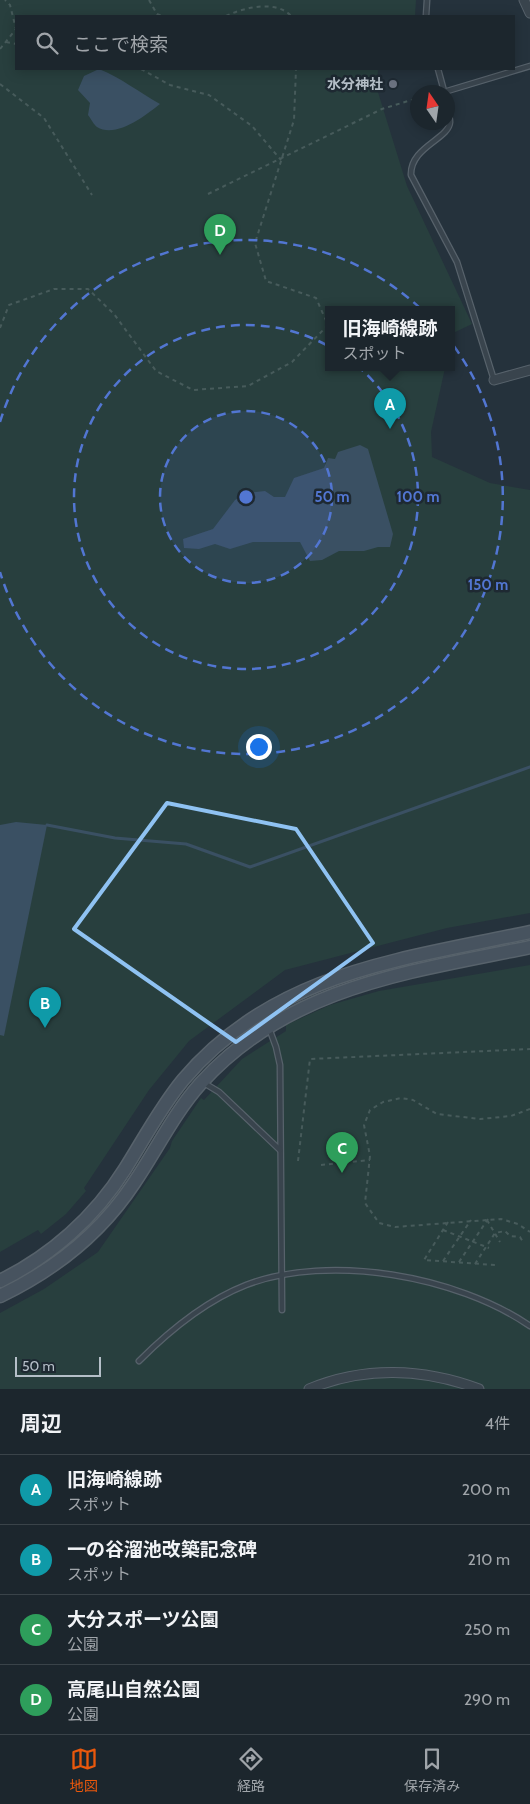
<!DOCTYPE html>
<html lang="ja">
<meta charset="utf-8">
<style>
body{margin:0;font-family:Cabin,"Noto Sans JP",sans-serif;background:#252e35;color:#f1f3f6}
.compass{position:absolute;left:410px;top:85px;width:45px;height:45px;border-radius:50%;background:#1c262d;box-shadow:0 2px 12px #0003;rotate:347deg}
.scale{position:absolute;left:15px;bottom:12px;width:86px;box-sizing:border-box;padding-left:5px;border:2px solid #b5bfc8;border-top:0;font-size:14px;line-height:18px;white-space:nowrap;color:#b5bfc8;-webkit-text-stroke:4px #1e2932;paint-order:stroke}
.you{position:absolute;left:258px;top:746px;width:18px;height:18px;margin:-12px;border:4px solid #fff;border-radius:50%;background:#1a73e8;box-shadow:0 0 0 8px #1a73e833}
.badge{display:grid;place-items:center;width:32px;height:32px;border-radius:50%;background:#ea580c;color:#fff;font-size:16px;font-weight:700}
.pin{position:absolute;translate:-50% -41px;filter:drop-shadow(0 1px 2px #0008)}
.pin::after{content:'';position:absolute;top:26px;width:18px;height:15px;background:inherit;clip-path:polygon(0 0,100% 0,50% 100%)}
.popup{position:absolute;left:325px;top:306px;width:130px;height:65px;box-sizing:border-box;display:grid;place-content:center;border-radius:0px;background:#1c262d;filter:drop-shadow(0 1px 4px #0005);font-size:16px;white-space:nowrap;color:#a0a5aa}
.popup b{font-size:19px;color:#f1f3f6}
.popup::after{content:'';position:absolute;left:50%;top:100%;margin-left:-10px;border:10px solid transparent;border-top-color:#1c262d}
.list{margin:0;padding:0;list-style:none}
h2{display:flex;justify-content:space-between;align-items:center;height:65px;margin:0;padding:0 20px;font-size:21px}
h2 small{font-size:16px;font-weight:400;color:#a0a5aa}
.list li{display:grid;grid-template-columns:32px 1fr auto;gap:15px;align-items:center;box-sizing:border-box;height:70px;padding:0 20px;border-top:1px solid #3a4349}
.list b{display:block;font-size:19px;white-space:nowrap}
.list p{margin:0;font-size:16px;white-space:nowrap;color:#a0a5aa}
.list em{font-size:16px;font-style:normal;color:#a0a5aa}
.icon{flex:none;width:28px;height:28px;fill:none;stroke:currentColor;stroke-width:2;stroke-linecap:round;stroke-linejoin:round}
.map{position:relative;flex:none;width:530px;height:1389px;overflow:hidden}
.search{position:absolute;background:#1c262d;box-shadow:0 2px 12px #0003;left:15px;right:15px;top:15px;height:55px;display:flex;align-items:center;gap:12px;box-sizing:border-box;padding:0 18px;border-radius:0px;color:#a0a5aa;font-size:19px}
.sheet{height:345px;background:#1c262d}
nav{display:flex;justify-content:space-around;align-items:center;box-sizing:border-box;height:70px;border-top:1px solid #3a4349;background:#1c262d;font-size:14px;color:#a0a5aa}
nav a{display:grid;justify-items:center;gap:2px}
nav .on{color:#ea580c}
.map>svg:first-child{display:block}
.green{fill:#283f3e}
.water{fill:#3a5063}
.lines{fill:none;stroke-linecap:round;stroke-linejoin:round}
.stream{stroke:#3a5063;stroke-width:3}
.lane-casing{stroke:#57626b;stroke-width:7}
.street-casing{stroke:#57626b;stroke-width:11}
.secondary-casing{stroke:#57626b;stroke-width:15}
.path{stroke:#475b5b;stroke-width:2;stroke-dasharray:4 4;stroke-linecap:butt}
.lane{stroke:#39444d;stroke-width:4.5}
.street{stroke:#39444d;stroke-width:9}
.secondary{stroke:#47535f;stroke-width:12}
.marked{fill:none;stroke:#8fc2f2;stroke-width:4;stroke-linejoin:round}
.ring{fill:none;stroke:#5276d2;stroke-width:2.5;stroke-dasharray:9 6}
.worship-dot{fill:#6b7280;stroke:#1e2932;stroke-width:2}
.labels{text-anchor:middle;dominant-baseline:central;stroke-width:5;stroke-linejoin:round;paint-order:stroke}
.poi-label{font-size:14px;font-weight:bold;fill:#b5bfc8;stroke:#1e2932;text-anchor:end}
.centre{fill:#5276d2;stroke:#1e2932;stroke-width:2.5}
.ring-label{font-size:15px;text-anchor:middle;font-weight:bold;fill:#5276d2;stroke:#1e2932;stroke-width:5;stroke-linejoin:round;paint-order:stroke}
</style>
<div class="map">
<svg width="530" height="1389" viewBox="0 0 530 1389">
<rect width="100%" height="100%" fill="#25323c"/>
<!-- green -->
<g class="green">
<path d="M 0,0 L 416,0 L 415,16 L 16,16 L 16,69 L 378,69 L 377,89 L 407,186 L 472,324 L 451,334 L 451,310 L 329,310 L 329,368 L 445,368 L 431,432 L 432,457 L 490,483 L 530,490 L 530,913 L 447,928 L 285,970 L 189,1041 L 149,1090 L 84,1188 L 86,1191 L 66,1214 L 41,1234 L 38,1230 L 0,1252 Z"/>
<path d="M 530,965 L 530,1389 L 0,1389 L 0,1313 L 44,1289 L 98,1252 L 170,1148 L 172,1141 L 201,1098 L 204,1100 L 242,1059 L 286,1031 L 286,1025 L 330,1005 L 379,991 Z"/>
</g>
<!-- water -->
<g class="water">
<path d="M 99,69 C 121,78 139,92 160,104 C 146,115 116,139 97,127 C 94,125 91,119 88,115 L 90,103 L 78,90 L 84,76 Z"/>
<path d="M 360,445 L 368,449 L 393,534 L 390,547 L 378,547 L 364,551 L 339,551 L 322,560 L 310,561 L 300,542 L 253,542 L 230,549 L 215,544 L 199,549 L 184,548 L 183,539 L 213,529 L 235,500 L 248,493 L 265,491 L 274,497 L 285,497 L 294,478 L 324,468 L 328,458 L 335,459 L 338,452 Z"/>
<path d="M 16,822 L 47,825 L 4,1036 L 0,1035 L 0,825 Z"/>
</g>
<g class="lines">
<!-- stream -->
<path class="stream" d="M 47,825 L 115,838 L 186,844 L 250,867 L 530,767"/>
<!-- lane casing -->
<g class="lane-casing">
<g id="lane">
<path d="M 426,16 L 427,0"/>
<path d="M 438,69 L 444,91"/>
<path d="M 444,92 L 530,66"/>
<path d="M 448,110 C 448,113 450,118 450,122 C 449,139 410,147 411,175 L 457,262 L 494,380"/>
<path d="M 269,1028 L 276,1047 L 280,1065 L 282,1310"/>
<path d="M 204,1083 L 219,1092 L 280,1150"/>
<path d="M 139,1361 C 170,1330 205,1301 246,1285 C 330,1253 457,1276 530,1326"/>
</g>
</g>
<!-- street casing -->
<g class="street-casing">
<g id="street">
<path d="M 524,0 L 530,13"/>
<path d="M 494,380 L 530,370"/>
<path d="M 309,1389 C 364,1366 423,1368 479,1389"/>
</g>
</g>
<!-- secondary casing -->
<g class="secondary-casing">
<g id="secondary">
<path d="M 0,1281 C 51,1256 95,1217 125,1169 C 144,1139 160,1108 183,1080 C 274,972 401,960 530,932"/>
<path d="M 0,1296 C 54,1270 101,1233 134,1183 C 157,1149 174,1113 201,1083 C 289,986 410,972 530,947"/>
</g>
</g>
<!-- path -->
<g class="path">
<path d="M 149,0 L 157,14 L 162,16"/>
<path d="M 226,16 C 245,7 277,0 291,16"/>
<path d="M 6,42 L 16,44"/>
<path d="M 0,49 L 16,29 L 10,5 L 5,0"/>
<path d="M 141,69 L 170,85 L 209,95 L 252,126 L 281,160"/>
<path d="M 0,84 L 44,118 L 92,195"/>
<path d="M 208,194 L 382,109 L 418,98"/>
<path d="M 0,328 L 9,305 L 54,289 L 88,289 L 114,314 L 156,371 L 193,390 L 248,386 L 292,362 L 328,325 L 316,298 L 266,281 L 255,243 L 294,120 L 296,69"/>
<path d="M 530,1109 L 511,1116 L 480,1119 L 437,1114 L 413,1100 L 401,1098 L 383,1102 L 370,1110 L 364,1125 L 370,1156 L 365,1203 L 379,1223 L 395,1227 L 501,1219 L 518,1224 L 530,1232"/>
<path d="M 298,1161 L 310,1059 L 530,1049"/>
<path d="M 321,1165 L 370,1160"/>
<path d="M 487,1220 L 500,1242"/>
<path d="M 448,1222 L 424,1260 L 495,1265"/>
<path d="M 443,1230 L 489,1248"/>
<path d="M 443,1261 L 471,1220"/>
<path d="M 459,1262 L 488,1219"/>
<path d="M 475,1264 L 495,1233 L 505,1231 L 510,1236 L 520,1237 L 523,1242"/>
</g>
<!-- lane -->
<use href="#lane" class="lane"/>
<!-- street -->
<use href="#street" class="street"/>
<!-- secondary -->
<use href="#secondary" class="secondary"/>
</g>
<!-- marked area -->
<path class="marked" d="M 167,803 L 296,829 L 373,943 L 236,1042 L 74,929 Z"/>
<!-- distance rings -->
<circle cx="246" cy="497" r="86" fill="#5276d2" fill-opacity=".12"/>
<g class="ring">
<circle cx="246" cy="497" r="86"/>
<circle cx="246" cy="497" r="172"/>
<path d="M0 422A257 257 0 1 1 0 572"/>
</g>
<!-- markers -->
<circle class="worship-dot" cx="393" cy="84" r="5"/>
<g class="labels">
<!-- poi labels -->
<g class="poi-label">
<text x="383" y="84">水分神社</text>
</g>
</g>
<circle cx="246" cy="497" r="8" class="centre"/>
<g class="ring-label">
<text x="332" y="502">50 m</text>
<text x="418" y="502">100 m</text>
<text x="488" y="590">150 m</text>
</g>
</svg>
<svg class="compass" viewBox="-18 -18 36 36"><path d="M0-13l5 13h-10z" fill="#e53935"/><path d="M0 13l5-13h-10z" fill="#a0a5aa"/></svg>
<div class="scale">50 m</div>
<div class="you"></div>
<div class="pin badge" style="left:390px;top:429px;background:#0f9aa8">A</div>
<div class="popup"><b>旧海崎線跡</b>スポット</div>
<div class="pin badge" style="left:45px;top:1028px;background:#0f9aa8">B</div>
<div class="pin badge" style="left:342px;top:1173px;background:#2e9e5b">C</div>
<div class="pin badge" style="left:220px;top:255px;background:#2e9e5b">D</div>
<div class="search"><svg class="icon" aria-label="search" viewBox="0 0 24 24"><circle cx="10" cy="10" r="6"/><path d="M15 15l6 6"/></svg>ここで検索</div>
</div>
<section class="sheet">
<h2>周辺<small>4件</small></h2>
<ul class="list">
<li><span class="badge" style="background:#0f9aa8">A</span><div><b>旧海崎線跡</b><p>スポット</p></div><em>200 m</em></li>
<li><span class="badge" style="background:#0f9aa8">B</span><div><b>一の谷溜池改築記念碑</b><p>スポット</p></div><em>210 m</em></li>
<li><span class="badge" style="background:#2e9e5b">C</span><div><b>大分スポーツ公園</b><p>公園</p></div><em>250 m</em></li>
<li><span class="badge" style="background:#2e9e5b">D</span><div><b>高尾山自然公園</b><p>公園</p></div><em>290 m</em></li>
</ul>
</section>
<nav>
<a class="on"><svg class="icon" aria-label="map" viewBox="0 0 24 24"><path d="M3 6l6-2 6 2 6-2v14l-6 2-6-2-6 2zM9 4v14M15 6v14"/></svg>地図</a>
<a><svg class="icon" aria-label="directions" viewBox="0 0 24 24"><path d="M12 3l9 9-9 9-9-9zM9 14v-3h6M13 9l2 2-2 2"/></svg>経路</a>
<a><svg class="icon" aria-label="saved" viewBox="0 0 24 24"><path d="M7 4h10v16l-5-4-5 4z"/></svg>保存済み</a>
</nav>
